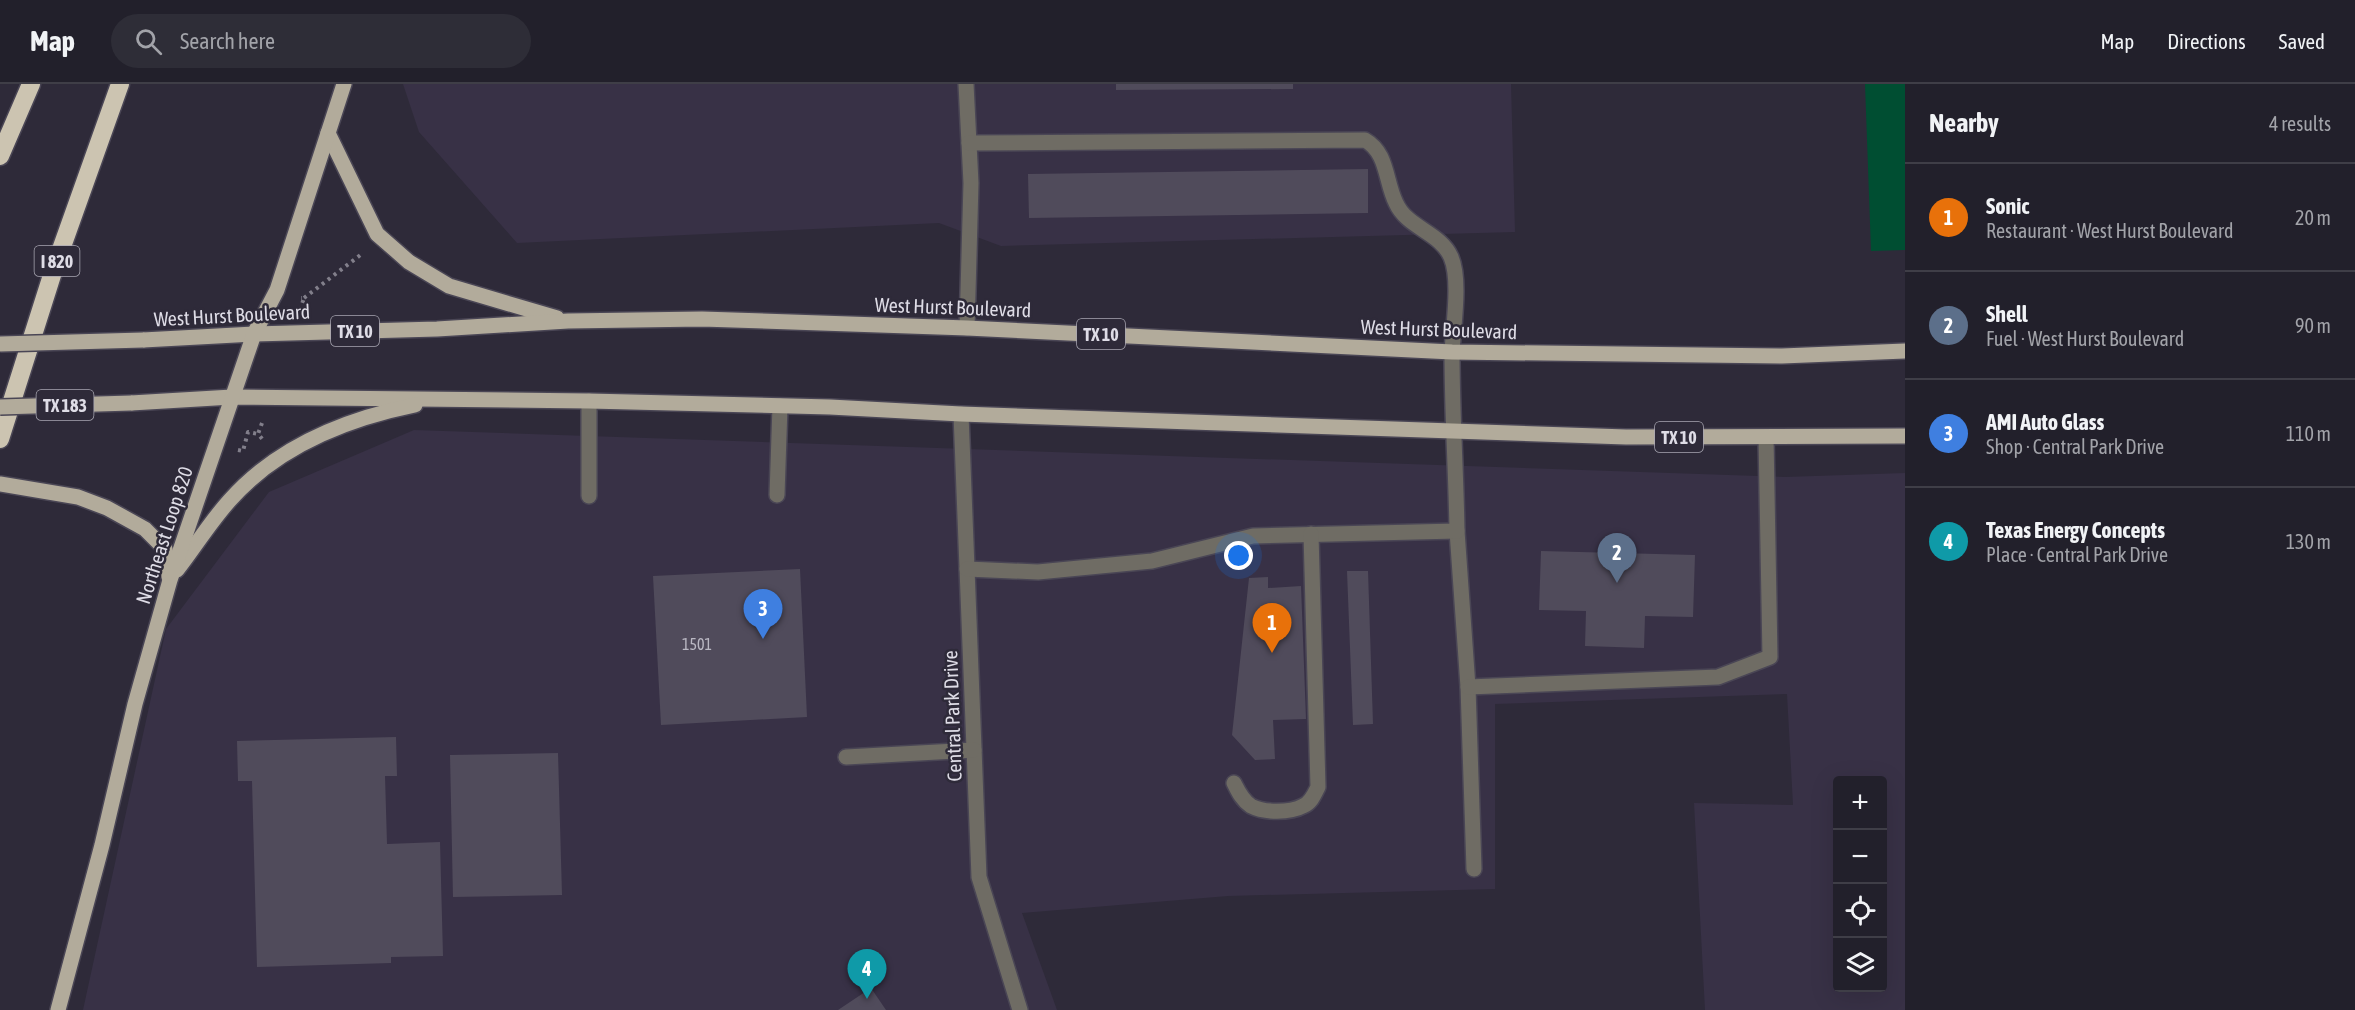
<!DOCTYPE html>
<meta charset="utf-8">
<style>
body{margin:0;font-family:"Asap Condensed",sans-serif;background:#2e2d37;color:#f1f3f6}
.controls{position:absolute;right:18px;bottom:18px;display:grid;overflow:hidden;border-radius:6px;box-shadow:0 6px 24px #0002}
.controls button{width:54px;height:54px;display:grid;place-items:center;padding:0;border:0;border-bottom:2px solid #3f3e47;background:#22202b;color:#f1f3f6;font:30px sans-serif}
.you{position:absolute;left:1239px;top:472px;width:21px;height:21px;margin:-15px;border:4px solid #fff;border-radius:50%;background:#1a73e8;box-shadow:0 0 0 9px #1a73e833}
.badge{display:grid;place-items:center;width:39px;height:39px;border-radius:50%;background:#0b8043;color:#fff;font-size:20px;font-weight:700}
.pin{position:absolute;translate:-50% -50px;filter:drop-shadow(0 2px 3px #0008)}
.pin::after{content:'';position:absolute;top:32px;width:21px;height:18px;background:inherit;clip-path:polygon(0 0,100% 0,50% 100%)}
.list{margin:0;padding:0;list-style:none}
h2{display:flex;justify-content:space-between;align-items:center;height:78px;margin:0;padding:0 24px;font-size:26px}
h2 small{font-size:20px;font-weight:400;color:#a2a3a9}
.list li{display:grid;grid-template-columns:39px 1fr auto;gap:18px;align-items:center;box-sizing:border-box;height:108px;padding:0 24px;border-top:2px solid #3f3e47}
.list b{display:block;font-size:22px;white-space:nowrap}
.list p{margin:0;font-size:20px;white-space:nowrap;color:#a2a3a9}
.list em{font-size:20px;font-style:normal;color:#a2a3a9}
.icon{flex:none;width:33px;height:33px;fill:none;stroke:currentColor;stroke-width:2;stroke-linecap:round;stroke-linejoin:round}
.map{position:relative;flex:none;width:1905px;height:926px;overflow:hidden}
header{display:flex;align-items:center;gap:36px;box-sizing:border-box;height:84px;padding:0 30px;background:#22202b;border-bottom:2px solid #3f3e47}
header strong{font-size:28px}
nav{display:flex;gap:33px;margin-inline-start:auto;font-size:21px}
.search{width:420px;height:54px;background:#2e2d37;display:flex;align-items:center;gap:15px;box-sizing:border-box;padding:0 21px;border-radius:33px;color:#a2a3a9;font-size:22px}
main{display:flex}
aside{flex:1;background:#22202b}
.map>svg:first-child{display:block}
.built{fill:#383146;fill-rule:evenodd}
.green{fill:#004e32}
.building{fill:#504b5b}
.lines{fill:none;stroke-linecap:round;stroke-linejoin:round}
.minor-casing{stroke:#4a4655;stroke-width:18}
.major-casing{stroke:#4a4655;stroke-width:18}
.highway-casing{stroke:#4a4655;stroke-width:21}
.path{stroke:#827f8b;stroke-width:4;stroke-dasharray:3 4.5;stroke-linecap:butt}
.minor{stroke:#6f6c64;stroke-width:15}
.major{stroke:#b2ab9b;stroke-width:15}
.highway{stroke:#ccc4b1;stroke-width:18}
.major-bridge-casing{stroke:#4a4655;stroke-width:18;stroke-linecap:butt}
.major-bridge{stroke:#b2ab9b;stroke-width:15}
.labels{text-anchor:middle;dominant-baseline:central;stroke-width:5;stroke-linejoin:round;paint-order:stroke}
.number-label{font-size:16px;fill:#bab8c3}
.shield{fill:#2e2a39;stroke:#a9a7b2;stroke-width:1.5}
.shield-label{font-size:18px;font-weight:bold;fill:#dedce6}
.street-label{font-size:20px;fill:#dedce6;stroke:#2e2a39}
</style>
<header>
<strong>Map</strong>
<div class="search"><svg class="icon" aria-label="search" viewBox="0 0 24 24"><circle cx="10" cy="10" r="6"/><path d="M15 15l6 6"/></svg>Search here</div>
<nav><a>Map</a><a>Directions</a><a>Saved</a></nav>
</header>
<main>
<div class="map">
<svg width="1905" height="926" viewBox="0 0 1905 926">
<rect width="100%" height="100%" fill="#2e2a39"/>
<!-- built -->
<g class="built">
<path d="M 403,0 L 1511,0 L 1515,148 L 1001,162 L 939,139 L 517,159 L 419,48 Z"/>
<path d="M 414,346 L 1785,393 L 1905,389 L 1905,926 L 1705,926 L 1694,719 L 1793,721 L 1787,610 L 1495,620 L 1495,805 L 1228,812 L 1022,829 L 1057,926 L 83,926 L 166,545 L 269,408 ZM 1838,696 L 1882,696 L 1882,904 L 1838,904 Z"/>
</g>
<!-- green -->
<path class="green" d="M 1865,0 L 1905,0 L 1905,166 L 1871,167 Z"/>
<!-- building -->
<g class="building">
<path d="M 1116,0 L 1293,0 L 1293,5 L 1116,6 Z"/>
<path d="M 1368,85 L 1368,129 L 1029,134 L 1028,90 Z"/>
<path d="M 1541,467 L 1695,471 L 1693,533 L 1645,532 L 1644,564 L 1585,562 L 1586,527 L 1539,526 Z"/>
<path d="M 800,485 L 807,633 L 661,641 L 653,492 Z"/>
<path d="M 1347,487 L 1368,487 L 1373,640 L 1353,641 Z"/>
<path d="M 1268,493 L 1268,504 L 1301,502 L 1306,635 L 1273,636 L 1275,675 L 1255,676 L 1232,651 L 1249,494 Z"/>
<path d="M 396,653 L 397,692 L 385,692 L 387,760 L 440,758 L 443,872 L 391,873 L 391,879 L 257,883 L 252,697 L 238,697 L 237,657 Z"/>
<path d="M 558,669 L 562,811 L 453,813 L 450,671 Z"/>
<path d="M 871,904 L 886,926 L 838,926 Z"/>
</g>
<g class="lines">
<!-- minor casing -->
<g class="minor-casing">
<g id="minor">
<path d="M 966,0 L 971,99 L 967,244"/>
<path d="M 589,317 L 589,412"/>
<path d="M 961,330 L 979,793 L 1020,926"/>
<path d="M 777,411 L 780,322"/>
<path d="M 1457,447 L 1468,603 L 1474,785"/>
<path d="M 967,485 L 1038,488 L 1152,477 L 1253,452 L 1457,447 C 1456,388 1452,328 1452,269 C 1453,243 1461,196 1451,173 C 1440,148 1407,144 1396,119 C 1385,97 1388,69 1365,56 L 969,59"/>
<path d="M 1468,603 L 1718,593 L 1770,573 L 1766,353"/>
<path d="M 846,673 L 974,666"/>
<path d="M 1234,699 C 1238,707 1242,716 1251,722 C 1264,729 1290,729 1303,722 C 1311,719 1314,711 1318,703 L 1311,450"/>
</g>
</g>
<!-- major casing -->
<g class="major-casing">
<g id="major">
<path d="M 328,49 L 377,150 L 409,178 L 449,202 L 557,234"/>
<path d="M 143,256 L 254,250 L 437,245 L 568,237 L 702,235 L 967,244 L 1452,268 L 1782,272 L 1905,267"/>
<path d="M 131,319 L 232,313 L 589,317 L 830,323 L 961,330 L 1626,353 L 1905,352"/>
<path d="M 0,400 L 78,413 L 107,424 L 145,445 L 165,465 L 169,493"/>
<path d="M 177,486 C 195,463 210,438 230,416 C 277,363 346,335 415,321"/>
<path d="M 58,926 L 102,761 L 135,620 L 170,496 L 254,250 L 277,206 L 344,0"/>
</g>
</g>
<!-- highway casing -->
<g class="highway-casing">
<g id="highway">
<path d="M 0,72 L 31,0"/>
<path d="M 0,355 L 53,188 L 120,0"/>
</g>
</g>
<!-- path -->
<g class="path">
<path d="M 304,214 L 363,169"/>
<path d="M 300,226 L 304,214 L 301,214"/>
<path d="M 262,339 L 258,350 L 264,357"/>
<path d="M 238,366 L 243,367 L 248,348 L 258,350"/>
</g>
<!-- minor -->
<use href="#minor" class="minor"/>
<!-- major -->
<use href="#major" class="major"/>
<!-- highway -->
<use href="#highway" class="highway"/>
<!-- major-bridge casing -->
<g class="major-bridge-casing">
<g id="major-bridge">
<path d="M 0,260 L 143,256"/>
<path d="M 0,323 L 131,319"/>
</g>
</g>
<!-- major-bridge -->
<use href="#major-bridge" class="major-bridge"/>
</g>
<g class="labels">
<!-- number labels -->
<g class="number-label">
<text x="697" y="560">1501</text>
</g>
<!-- shield labels -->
<g class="shield">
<rect x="34.5" y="162" width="45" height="30" rx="4.5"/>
<rect x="331" y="232" width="48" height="30" rx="4.5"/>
<rect x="1077" y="235" width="48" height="30" rx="4.5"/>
<rect x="36.5" y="306" width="57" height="30" rx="4.5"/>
<rect x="1655" y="338" width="48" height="30" rx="4.5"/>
</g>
<g class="shield-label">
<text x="57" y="177">I 820</text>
<text x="355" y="247">TX 10</text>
<text x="1101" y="250">TX 10</text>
<text x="65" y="321">TX 183</text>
<text x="1679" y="353">TX 10</text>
</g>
<!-- street labels -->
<g class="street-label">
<text transform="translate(953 223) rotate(2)">West Hurst Boulevard</text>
<text transform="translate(232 231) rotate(-3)">West Hurst Boulevard</text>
<text transform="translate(1439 245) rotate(2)">West Hurst Boulevard</text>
<text transform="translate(164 451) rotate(-72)">Northeast Loop 820</text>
<text transform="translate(952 632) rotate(-92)">Central Park Drive</text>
</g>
</g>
</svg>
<div class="controls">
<button>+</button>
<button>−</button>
<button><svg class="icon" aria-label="locate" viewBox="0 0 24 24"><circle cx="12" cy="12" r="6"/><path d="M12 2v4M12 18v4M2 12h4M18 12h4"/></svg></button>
<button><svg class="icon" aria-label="layers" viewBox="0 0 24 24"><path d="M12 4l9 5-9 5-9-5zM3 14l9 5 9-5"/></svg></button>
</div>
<div class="you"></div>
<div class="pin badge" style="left:1272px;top:569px;background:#e8710a">1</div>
<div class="pin badge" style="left:1617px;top:499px;background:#5c6f8a">2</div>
<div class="pin badge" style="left:763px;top:555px;background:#3f7fe0">3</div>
<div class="pin badge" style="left:867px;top:915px;background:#0f9aa8">4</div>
</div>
<aside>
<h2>Nearby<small>4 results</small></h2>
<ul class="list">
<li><span class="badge" style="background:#e8710a">1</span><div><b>Sonic</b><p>Restaurant · West Hurst Boulevard</p></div><em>20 m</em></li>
<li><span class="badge" style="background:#5c6f8a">2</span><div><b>Shell</b><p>Fuel · West Hurst Boulevard</p></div><em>90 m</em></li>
<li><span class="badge" style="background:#3f7fe0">3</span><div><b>AMI Auto Glass</b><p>Shop · Central Park Drive</p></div><em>110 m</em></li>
<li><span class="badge" style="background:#0f9aa8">4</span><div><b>Texas Energy Concepts</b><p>Place · Central Park Drive</p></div><em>130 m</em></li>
</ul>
</aside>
</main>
